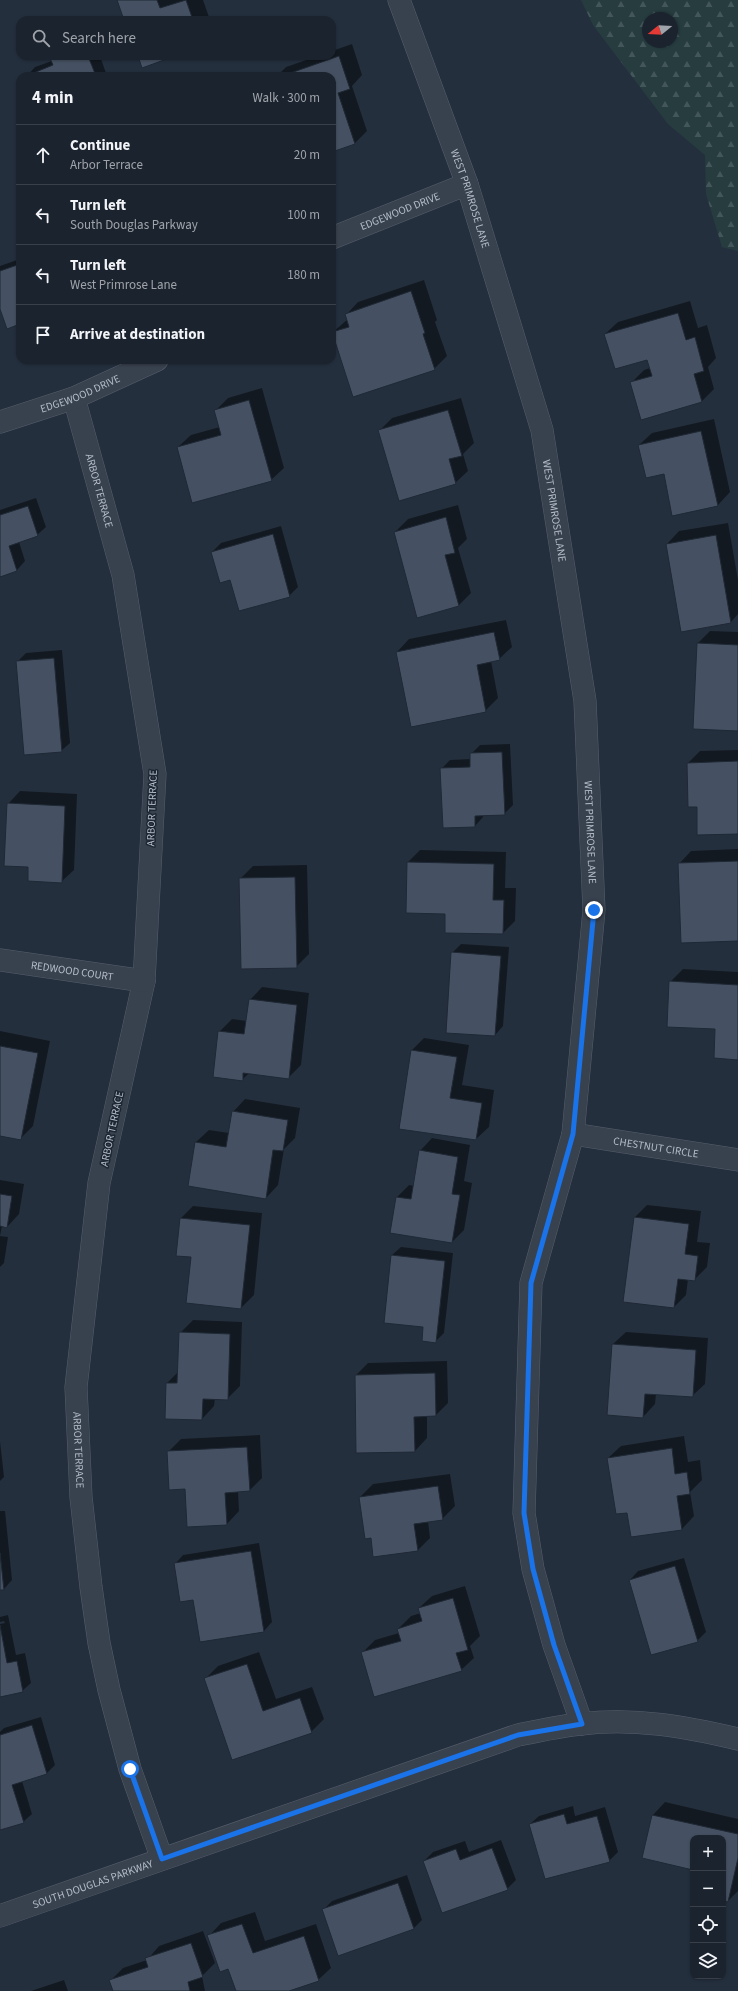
<!DOCTYPE html>
<meta charset="utf-8">
<style>
body{margin:0;font-family:"Source Sans 3",sans-serif;background:#282f3a;color:#f1f3f6}
.controls{position:absolute;right:12px;bottom:12px;display:grid;overflow:hidden;border-radius:8px;box-shadow:0 1px 3px #0004}
.controls button{width:36px;height:36px;display:grid;place-items:center;padding:0;border:0;border-bottom:1px solid #39404a;background:#1b232e;color:#f1f3f6;font:20px sans-serif}
.compass{position:absolute;left:642px;top:12px;width:36px;height:36px;border-radius:50%;background:#1b232e;box-shadow:0 1px 3px #0004;rotate:252deg}
.stop{position:absolute;width:12px;height:12px;margin:-9px;border:3px solid #1a73e8;border-radius:50%;background:#fff}
.stop.end{background:#1a73e8;border-color:#fff;box-shadow:0 1px 4px #0008}
.list{margin:0;padding:0;list-style:none}
h2{display:flex;justify-content:space-between;align-items:center;height:52px;margin:0;padding:0 16px;font-size:17px}
h2 small{font-size:13px;font-weight:400;color:#a0a4aa}
.list li{display:grid;grid-template-columns:26px 1fr auto;gap:12px;align-items:center;box-sizing:border-box;height:60px;padding:0 16px;border-top:1px solid #39404a}
.list b{display:block;font-size:15px;white-space:nowrap}
.list p{margin:0;font-size:13px;white-space:nowrap;color:#a0a4aa}
.list em{font-size:13px;font-style:normal;color:#a0a4aa}
.icon{flex:none;width:22px;height:22px;fill:none;stroke:currentColor;stroke-width:2;stroke-linecap:round;stroke-linejoin:round}
.map{position:relative;flex:none;width:738px;height:1991px;overflow:hidden}
.search{position:absolute;background:#1b232e;box-shadow:0 1px 3px #0004;left:16px;top:16px;width:320px;height:44px;display:flex;align-items:center;gap:10px;box-sizing:border-box;padding:0 14px;border-radius:12px;color:#a0a4aa;font-size:15px}
.panel{position:absolute;background:#1b232e;box-shadow:0 1px 3px #0004;left:16px;top:72px;width:320px;height:292px;border-radius:12px}
.map>svg:first-child{display:block}
.forest{fill:url(#forest-firs);fill-rule:evenodd}
.shadow{fill:#0007}
.building{fill:#455162;stroke:#1f2835}
.lines{fill:none;stroke-linecap:round;stroke-linejoin:round}
.minor-casing{stroke:#565f6c;stroke-width:23}
.minor{stroke:#38414e;stroke-width:22}
.route{stroke:#1a73e8;stroke-width:5}
.labels{text-anchor:middle;dominant-baseline:central;stroke-width:3;stroke-linejoin:round;paint-order:stroke}
.street-label{font-size:11px;fill:#b4bcc9;stroke:#1d2633}
</style>
<div class="map">
<svg width="738" height="1991" viewBox="0 0 738 1991">
<defs>
<pattern id="forest-firs" width="22" height="20" patternUnits="userSpaceOnUse"><rect width="22" height="20" fill="#263c3f"/><path d="M5 1l3.5 6h-7zM16 11l3.5 6h-7z" fill="#435659"/></pattern>
</defs>
<rect width="100%" height="100%" fill="#242f3e"/>
<!-- forest -->
<path class="forest" d="M 581,0 L 738,0 L 738,251 L 722,247 L 706,194 L 705,155 L 668,124 L 593,25 ZM 648,18 L 672,18 L 672,42 L 648,42 Z"/>
<!-- shadow -->
<g class="shadow">
<path d="M 118,0 L 203,0 L 210,20 L 125,20 Z"/>
<path d="M 352,44 L 362,75 L 352,86 L 367,131 L 355,143 L 332,151 L 332,76 L 277,76 L 286,67 L 318,56 L 332,56 L 332,51 Z"/>
<path d="M 50,56 L 100,56 L 107,76 L 27,76 L 35,67 L 52,61 Z"/>
<path d="M 20,259 L 20,323 L 0,306 L 0,266 Z"/>
<path d="M 424,280 L 437,320 L 435,322 L 447,356 L 434,369 L 354,396 L 332,333 L 348,319 L 346,315 L 358,302 Z"/>
<path d="M 690,301 L 698,328 L 707,325 L 716,358 L 708,367 L 714,389 L 702,401 L 641,419 L 631,383 L 644,370 L 650,368 L 648,359 L 605,334 L 618,322 Z"/>
<path d="M 262,388 L 284,468 L 271,480 L 178,447 L 191,435 L 220,427 L 215,411 L 228,398 Z"/>
<path d="M 461,398 L 474,443 L 463,454 L 468,471 L 455,483 L 379,431 L 392,418 Z"/>
<path d="M 714,419 L 730,492 L 718,505 L 673,515 L 664,473 L 639,445 L 652,433 Z"/>
<path d="M 36,498 L 46,527 L 37,535 L 19,542 L 25,561 L 17,570 L 0,576 L 0,510 Z"/>
<path d="M 458,505 L 467,539 L 458,548 L 471,593 L 458,606 L 395,532 L 408,519 Z"/>
<path d="M 728,523 L 738,580 L 738,614 L 731,622 L 667,544 L 679,531 Z"/>
<path d="M 281,526 L 298,587 L 289,596 L 231,578 L 212,552 L 221,543 Z"/>
<path d="M 506,620 L 512,647 L 499,659 L 491,661 L 498,698 L 485,711 L 397,652 L 409,639 Z"/>
<path d="M 710,631 L 738,632 L 738,730 L 698,643 Z"/>
<path d="M 62,650 L 70,743 L 61,751 L 17,662 L 26,653 Z"/>
<path d="M 510,744 L 513,805 L 504,814 L 483,815 L 483,817 L 475,826 L 441,769 L 450,760 L 471,759 L 471,754 L 480,745 Z"/>
<path d="M 738,750 L 738,833 L 688,763 L 700,751 Z"/>
<path d="M 20,791 L 77,794 L 74,870 L 61,882 L 29,866 L 8,804 Z"/>
<path d="M 738,849 L 738,940 L 679,864 L 691,851 Z"/>
<path d="M 420,850 L 506,852 L 505,888 L 516,888 L 515,921 L 503,933 L 446,913 L 408,862 Z"/>
<path d="M 307,865 L 309,954 L 296,967 L 240,879 L 253,866 Z"/>
<path d="M 461,944 L 509,947 L 503,1026 L 495,1035 L 452,953 Z"/>
<path d="M 683,969 L 738,972 L 738,1059 L 716,1028 L 670,982 Z"/>
<path d="M 262,987 L 309,993 L 301,1065 L 288,1078 L 249,1073 L 242,1080 L 219,1032 L 232,1019 L 247,1021 L 250,1000 Z"/>
<path d="M 0,1031 L 50,1041 L 33,1126 L 20,1139 L 0,1135 Z"/>
<path d="M 424,1038 L 469,1045 L 462,1085 L 494,1090 L 489,1127 L 476,1139 L 412,1050 Z"/>
<path d="M 245,1099 L 300,1108 L 295,1138 L 284,1149 L 278,1185 L 266,1198 L 190,1186 L 196,1142 L 209,1130 L 229,1133 L 233,1112 Z"/>
<path d="M 432,1138 L 470,1145 L 464,1181 L 472,1183 L 464,1230 L 452,1242 L 397,1197 L 409,1185 L 414,1186 L 420,1151 Z"/>
<path d="M 0,1180 L 24,1184 L 19,1214 L 7,1227 L 2,1226 L 0,1236 L 8,1237 L 4,1263 L 0,1267 Z"/>
<path d="M 647,1205 L 701,1211 L 697,1242 L 710,1243 L 707,1267 L 694,1280 L 688,1279 L 686,1295 L 674,1307 L 635,1217 Z"/>
<path d="M 193,1206 L 262,1213 L 254,1295 L 241,1308 L 192,1256 L 181,1218 Z"/>
<path d="M 401,1247 L 453,1253 L 444,1333 L 435,1342 L 425,1327 L 392,1255 Z"/>
<path d="M 193,1320 L 242,1322 L 240,1386 L 227,1399 L 215,1398 L 214,1406 L 202,1419 L 167,1383 L 179,1371 L 180,1333 Z"/>
<path d="M 626,1332 L 708,1338 L 705,1384 L 692,1396 L 656,1394 L 655,1404 L 643,1417 L 613,1344 Z"/>
<path d="M 447,1361 L 448,1403 L 436,1415 L 427,1416 L 427,1438 L 415,1451 L 356,1375 L 368,1363 Z"/>
<path d="M 260,1435 L 262,1478 L 250,1490 L 238,1491 L 239,1511 L 227,1524 L 185,1488 L 168,1452 L 181,1439 Z"/>
<path d="M 684,1436 L 688,1462 L 700,1460 L 702,1480 L 690,1492 L 694,1516 L 682,1529 L 628,1511 L 608,1458 L 621,1446 Z"/>
<path d="M 0,1441 L 4,1477 L 0,1481 Z"/>
<path d="M 450,1474 L 455,1506 L 442,1519 L 428,1521 L 430,1538 L 418,1550 L 372,1537 L 360,1497 L 373,1484 Z"/>
<path d="M 0,1511 L 5,1511 L 12,1580 L 4,1589 L 0,1589 Z"/>
<path d="M 259,1543 L 272,1622 L 264,1631 L 194,1598 L 175,1564 L 183,1555 Z"/>
<path d="M 684,1558 L 706,1632 L 697,1641 L 630,1580 L 638,1571 Z"/>
<path d="M 465,1586 L 480,1636 L 470,1646 L 474,1658 L 461,1670 L 362,1653 L 375,1640 L 399,1633 L 398,1629 L 411,1616 L 421,1613 L 419,1608 L 432,1596 Z"/>
<path d="M 8,1615 L 16,1655 L 25,1653 L 31,1683 L 22,1691 L 0,1696 L 0,1624 L 5,1623 L 4,1621 L 0,1622 L 0,1617 Z"/>
<path d="M 259,1652 L 276,1699 L 312,1687 L 324,1719 L 311,1732 L 233,1759 L 205,1679 L 218,1666 Z"/>
<path d="M 41,1717 L 55,1765 L 46,1774 L 22,1781 L 32,1814 L 23,1822 L 0,1829 L 0,1732 L 4,1728 Z"/>
<path d="M 665,1802 L 738,1819 L 738,1891 L 728,1901 L 723,1900 L 723,1838 L 693,1838 L 693,1869 L 643,1857 L 653,1815 Z"/>
<path d="M 573,1806 L 575,1816 L 605,1807 L 618,1852 L 609,1861 L 530,1824 L 539,1816 Z"/>
<path d="M 501,1840 L 516,1880 L 507,1889 L 424,1861 L 433,1852 L 465,1841 L 469,1852 Z"/>
<path d="M 407,1875 L 422,1920 L 414,1928 L 323,1910 L 332,1901 Z"/>
<path d="M 255,1912 L 265,1941 L 316,1924 L 331,1968 L 318,1980 L 286,1991 L 237,1991 L 229,1968 L 209,1936 L 221,1923 Z"/>
<path d="M 203,1931 L 215,1963 L 202,1976 L 205,1991 L 114,1991 L 111,1980 L 123,1968 L 147,1960 L 159,1946 Z"/>
<path d="M 64,1980 L 68,1991 L 31,1991 Z"/>
</g>
<!-- building -->
<g class="building">
<path d="M 117,0 L 157,0 L 160,8 L 186,0 L 193,20 L 124,20 Z"/>
<path d="M 49,56 L 88,56 L 96,76 L 26,76 L 53,65 Z"/>
<path d="M 138,56 L 175,56 L 142,68 Z"/>
<path d="M 339,56 L 350,89 L 338,93 L 355,144 L 332,152 L 332,76 L 282,76 Z"/>
<path d="M 20,264 L 20,324 L 7,329 L 0,309 L 0,271 Z"/>
<path d="M 411,291 L 425,333 L 423,334 L 435,370 L 353,397 L 332,332 L 349,327 L 345,314 Z"/>
<path d="M 678,313 L 686,340 L 695,337 L 704,371 L 694,374 L 702,402 L 641,420 L 630,382 L 652,376 L 647,360 L 615,369 L 604,334 Z"/>
<path d="M 249,400 L 272,481 L 192,503 L 177,447 L 221,435 L 214,410 Z"/>
<path d="M 448,410 L 462,456 L 449,459 L 456,484 L 399,501 L 378,430 Z"/>
<path d="M 701,431 L 718,506 L 672,516 L 664,474 L 646,478 L 638,445 Z"/>
<path d="M 28,506 L 38,536 L 9,546 L 17,571 L 0,577 L 0,515 Z"/>
<path d="M 446,517 L 455,553 L 445,555 L 459,606 L 417,618 L 394,532 Z"/>
<path d="M 273,534 L 290,597 L 239,611 L 230,580 L 220,583 L 211,552 Z"/>
<path d="M 716,535 L 731,623 L 681,632 L 666,544 Z"/>
<path d="M 494,632 L 500,660 L 477,665 L 486,712 L 411,727 L 396,652 Z"/>
<path d="M 697,643 L 738,645 L 738,731 L 693,729 Z"/>
<path d="M 54,658 L 62,752 L 24,755 L 16,661 Z"/>
<path d="M 502,752 L 505,815 L 475,816 L 475,827 L 443,828 L 440,768 L 470,767 L 470,753 Z"/>
<path d="M 738,761 L 738,834 L 697,835 L 697,807 L 688,807 L 687,763 Z"/>
<path d="M 7,803 L 65,806 L 62,883 L 28,881 L 28,867 L 4,866 Z"/>
<path d="M 738,861 L 738,941 L 681,943 L 678,863 Z"/>
<path d="M 407,862 L 494,864 L 493,900 L 504,900 L 503,934 L 445,933 L 445,914 L 406,913 Z"/>
<path d="M 295,877 L 297,968 L 241,969 L 239,878 Z"/>
<path d="M 451,952 L 501,956 L 495,1036 L 446,1033 Z"/>
<path d="M 669,981 L 738,985 L 738,1060 L 714,1058 L 715,1029 L 667,1027 Z"/>
<path d="M 249,999 L 297,1005 L 289,1079 L 243,1073 L 243,1081 L 213,1077 L 218,1031 L 244,1034 Z"/>
<path d="M 0,1046 L 38,1053 L 21,1140 L 0,1136 Z"/>
<path d="M 411,1050 L 457,1057 L 450,1098 L 482,1103 L 476,1140 L 399,1129 Z"/>
<path d="M 232,1111 L 288,1120 L 283,1151 L 273,1150 L 266,1199 L 188,1186 L 195,1142 L 226,1147 Z"/>
<path d="M 419,1150 L 458,1157 L 452,1194 L 460,1195 L 452,1243 L 390,1233 L 396,1197 L 411,1199 Z"/>
<path d="M 0,1194 L 12,1196 L 7,1228 L 0,1226 Z"/>
<path d="M 634,1217 L 689,1224 L 685,1254 L 698,1256 L 695,1281 L 678,1279 L 674,1308 L 623,1302 Z"/>
<path d="M 180,1218 L 250,1225 L 241,1309 L 186,1303 L 191,1257 L 176,1256 Z"/>
<path d="M 391,1255 L 445,1261 L 436,1343 L 422,1341 L 423,1327 L 384,1323 Z"/>
<path d="M 179,1332 L 230,1334 L 228,1400 L 203,1399 L 202,1420 L 165,1419 L 166,1383 L 177,1383 Z"/>
<path d="M 612,1344 L 696,1350 L 693,1397 L 645,1394 L 643,1418 L 607,1415 Z"/>
<path d="M 435,1373 L 436,1416 L 414,1417 L 415,1452 L 356,1453 L 355,1375 Z"/>
<path d="M 247,1447 L 250,1491 L 225,1493 L 227,1525 L 187,1527 L 185,1489 L 169,1490 L 167,1451 Z"/>
<path d="M 672,1448 L 675,1474 L 687,1472 L 690,1494 L 677,1496 L 682,1530 L 631,1537 L 627,1513 L 616,1514 L 607,1458 Z"/>
<path d="M 438,1486 L 443,1520 L 414,1524 L 418,1551 L 373,1557 L 371,1538 L 365,1539 L 359,1497 Z"/>
<path d="M 251,1551 L 264,1632 L 200,1642 L 193,1600 L 180,1602 L 174,1563 Z"/>
<path d="M 0,1553 L 4,1590 L 0,1590 Z"/>
<path d="M 675,1566 L 698,1642 L 651,1655 L 629,1580 Z"/>
<path d="M 453,1598 L 468,1650 L 456,1653 L 462,1671 L 374,1697 L 361,1652 L 401,1641 L 397,1629 L 422,1621 L 418,1608 Z"/>
<path d="M 0,1625 L 7,1663 L 17,1661 L 23,1692 L 0,1697 Z"/>
<path d="M 247,1664 L 263,1711 L 300,1698 L 312,1733 L 232,1760 L 204,1678 Z"/>
<path d="M 32,1725 L 47,1774 L 12,1785 L 24,1823 L 0,1830 L 0,1735 Z"/>
<path d="M 564,1814 L 567,1824 L 597,1816 L 610,1862 L 545,1879 L 529,1824 Z"/>
<path d="M 652,1815 L 738,1834 L 738,1858 L 728,1902 L 723,1901 L 723,1838 L 693,1838 L 693,1870 L 642,1858 Z"/>
<path d="M 492,1848 L 508,1890 L 442,1913 L 423,1861 L 456,1849 L 460,1860 Z"/>
<path d="M 398,1883 L 414,1929 L 338,1956 L 322,1909 Z"/>
<path d="M 242,1924 L 253,1953 L 304,1936 L 319,1981 L 289,1991 L 236,1991 L 228,1969 L 220,1972 L 207,1935 Z"/>
<path d="M 191,1943 L 203,1977 L 188,1982 L 190,1991 L 113,1991 L 109,1980 L 148,1967 L 145,1958 Z"/>
</g>
<g class="lines">
<!-- minor casing -->
<g class="minor-casing">
<g id="minor">
<path id="s1" d="M 399,0 L 467,184 L 542,430 L 585,701 L 594,910 L 573,1134 L 531,1283 L 524,1513 L 533,1569 L 554,1645 L 582,1724"/>
<path id="s2" d="M 332,238 L 467,184"/>
<path id="s3" d="M 74,398 L 123,575 L 155,774 L 144,981 L 99,1183 L 76,1387 L 81,1497 L 91,1587 L 99,1643 L 109,1690 L 130,1769 L 162,1859"/>
<path id="s4" d="M 0,422 L 74,398 L 157,360"/>
<path id="s5" d="M 0,960 L 144,981"/>
<path id="s6" d="M 573,1134 L 738,1160"/>
<path id="s7" d="M 0,1916 L 518,1735 C 539,1731 560,1726 581,1724 C 634,1717 687,1727 738,1739"/>
</g>
</g>
<!-- minor -->
<use href="#minor" class="minor"/>
</g>
<g class="lines">
<!-- route -->
<path class="route" d="M 130,1769 L 162,1859 L 518,1735 L 582,1724 L 554,1645 L 533,1569 L 524,1513 L 531,1283 L 573,1134 L 594,910"/>
</g>
<g class="labels">
<!-- street labels -->
<g class="street-label">
<text stroke="none"><textPath href="#s1" startOffset="211">WEST PRIMROSE LANE</textPath></text>
<text stroke="none"><textPath href="#s2" startOffset="73">EDGEWOOD DRIVE</textPath></text>
<text stroke="none"><textPath href="#s4" startOffset="85">EDGEWOOD DRIVE</textPath></text>
<text stroke="none"><textPath href="#s3" startOffset="96">ARBOR TERRACE</textPath></text>
<text stroke="none"><textPath href="#s1" startOffset="535">WEST PRIMROSE LANE</textPath></text>
<text transform="translate(152 808) rotate(-88)">ARBOR TERRACE</text>
<text stroke="none"><textPath href="#s1" startOffset="859">WEST PRIMROSE LANE</textPath></text>
<text stroke="none"><textPath href="#s5" startOffset="73">REDWOOD COURT</textPath></text>
<text transform="translate(112 1129) rotate(-78)">ARBOR TERRACE</text>
<text stroke="none"><textPath href="#s6" startOffset="84">CHESTNUT CIRCLE</textPath></text>
<text stroke="none"><textPath href="#s3" startOffset="1068">ARBOR TERRACE</textPath></text>
<text stroke="none"><textPath href="#s7" startOffset="98">SOUTH DOUGLAS PARKWAY</textPath></text>
</g>
</g>
</svg>
<div class="controls">
<button>+</button>
<button>−</button>
<button><svg class="icon" aria-label="locate" viewBox="0 0 24 24"><circle cx="12" cy="12" r="6"/><path d="M12 2v4M12 18v4M2 12h4M18 12h4"/></svg></button>
<button><svg class="icon" aria-label="layers" viewBox="0 0 24 24"><path d="M12 4l9 5-9 5-9-5zM3 14l9 5 9-5"/></svg></button>
</div>
<svg class="compass" viewBox="-18 -18 36 36"><path d="M0-13l5 13h-10z" fill="#e53935"/><path d="M0 13l5-13h-10z" fill="#a0a4aa"/></svg>
<div class="stop" style="left:130px;top:1769px"></div>
<div class="stop end" style="left:594px;top:910px"></div>
<div class="search"><svg class="icon" aria-label="search" viewBox="0 0 24 24"><circle cx="10" cy="10" r="6"/><path d="M15 15l6 6"/></svg>Search here</div>
<section class="panel">
<h2>4 min<small>Walk · 300 m</small></h2>
<ul class="list">
<li><svg class="icon" aria-label="ahead" viewBox="0 0 24 24"><path d="M12 20V5M6 11l6-6 6 6"/></svg><div><b>Continue</b><p>Arbor Terrace</p></div><em>20 m</em></li>
<li><svg class="icon" aria-label="left" viewBox="0 0 24 24"><path d="M17 20v-9H6M10 6l-5 5 5 5"/></svg><div><b>Turn left</b><p>South Douglas Parkway</p></div><em>100 m</em></li>
<li><svg class="icon" aria-label="left" viewBox="0 0 24 24"><path d="M17 20v-9H6M10 6l-5 5 5 5"/></svg><div><b>Turn left</b><p>West Primrose Lane</p></div><em>180 m</em></li>
<li><svg class="icon" aria-label="arrive" viewBox="0 0 24 24"><path d="M6 21V4h12l-3 4 3 4H6"/></svg><div><b>Arrive at destination</b></div></li>
</ul>
</section>
</div>
